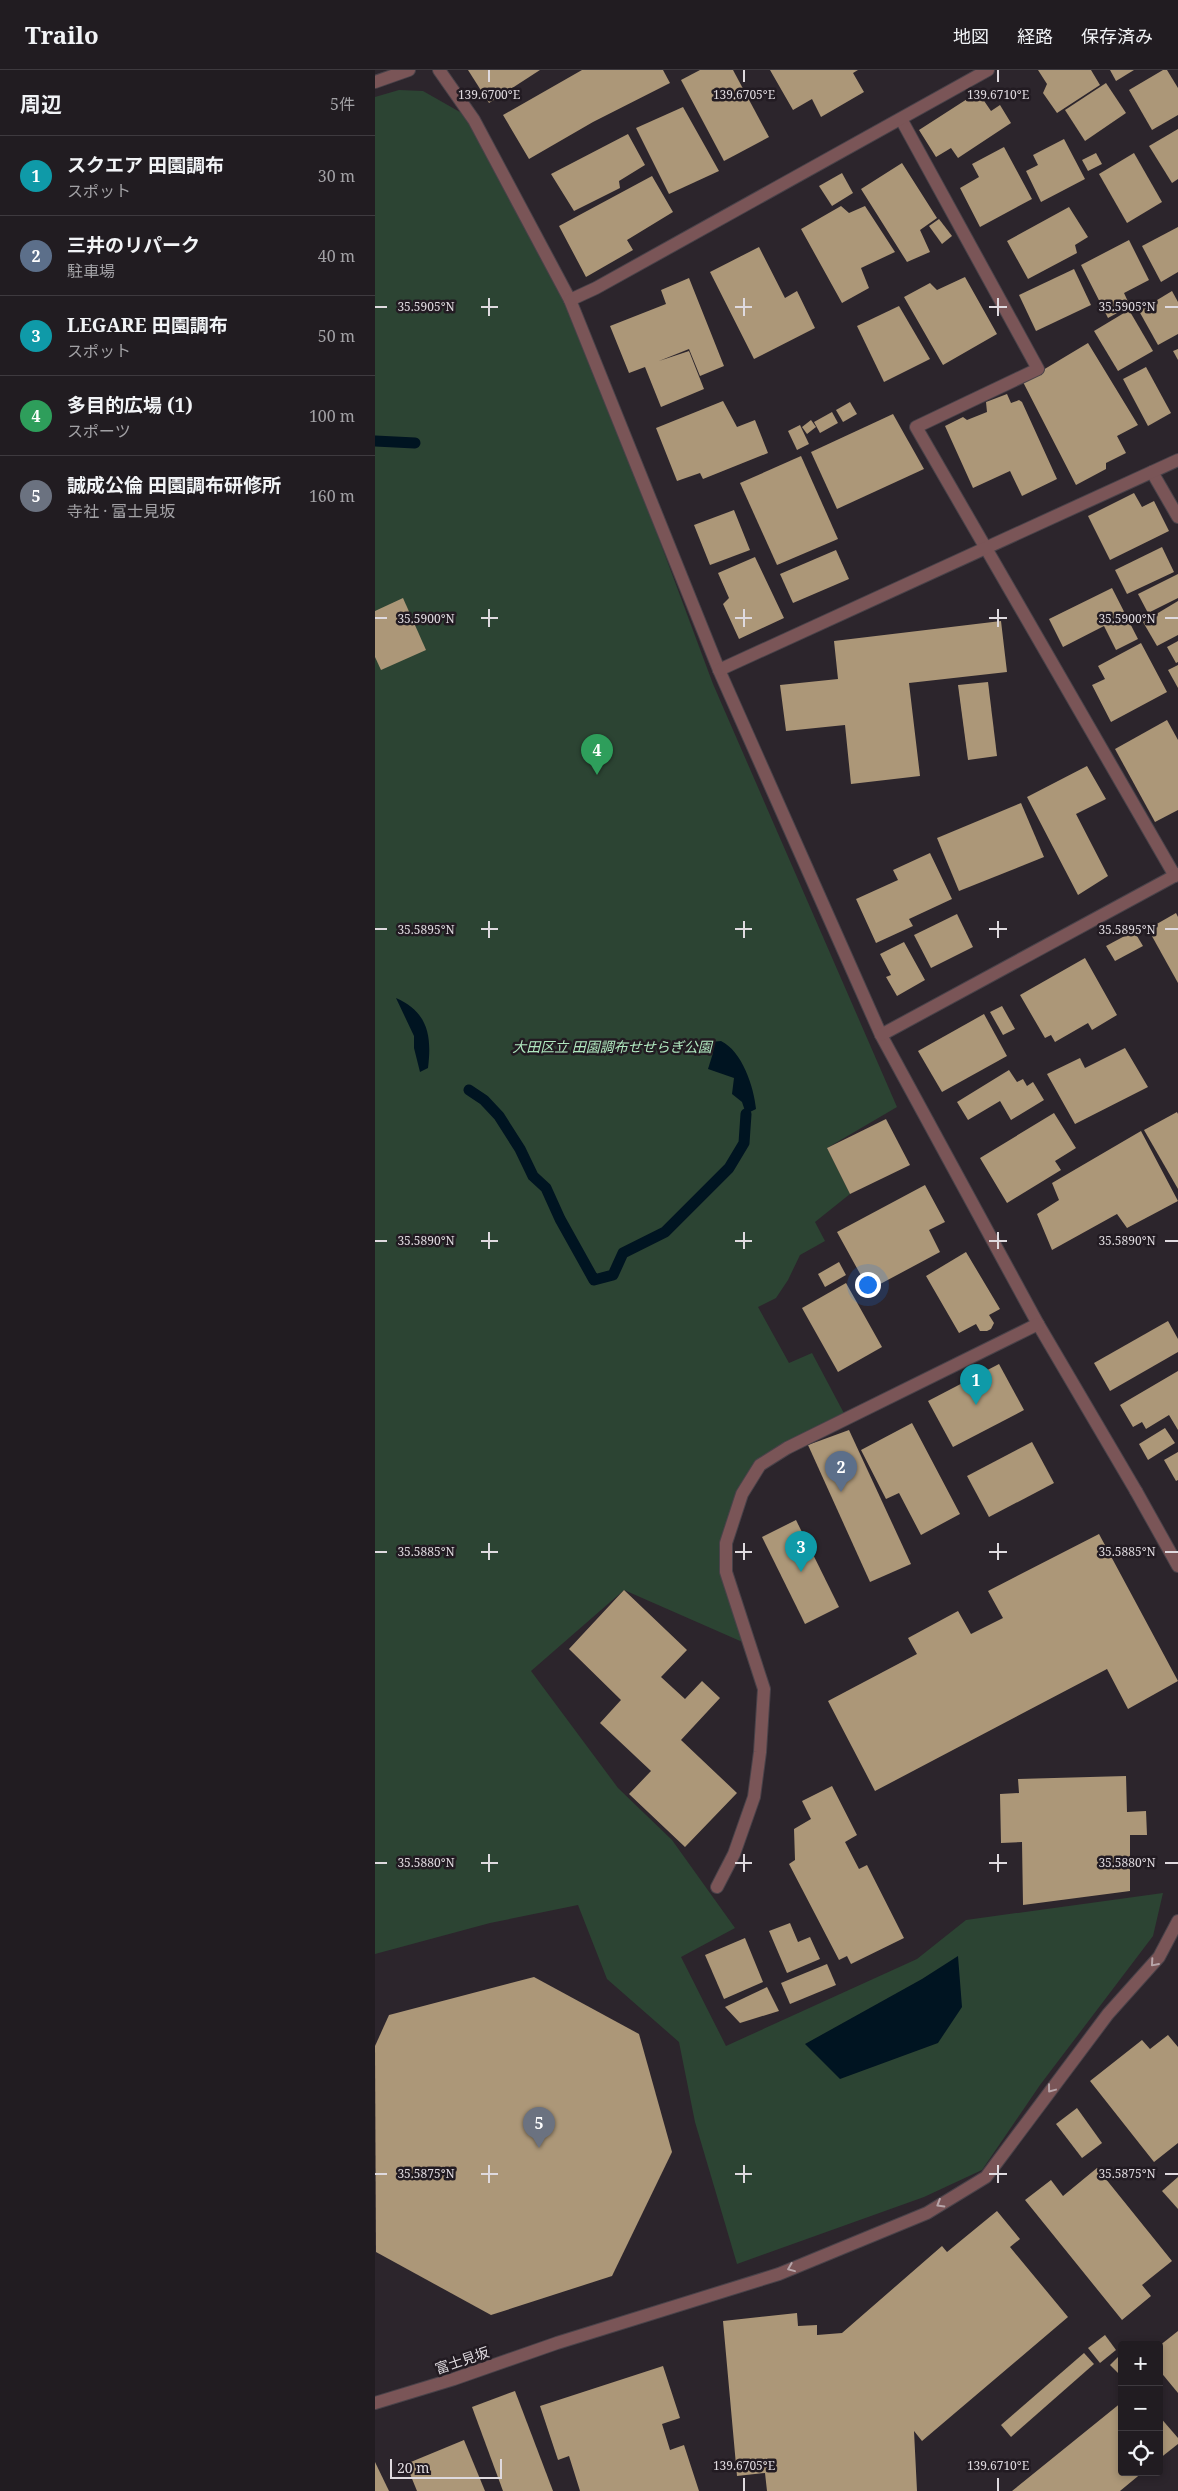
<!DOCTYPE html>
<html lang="ja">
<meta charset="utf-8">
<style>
body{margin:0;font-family:"Noto Serif","Noto Sans JP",serif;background:#29252a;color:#f1f3f6}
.controls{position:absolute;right:15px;bottom:15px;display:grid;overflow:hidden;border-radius:5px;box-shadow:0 2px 8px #0003}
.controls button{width:45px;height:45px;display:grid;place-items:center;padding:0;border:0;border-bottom:1px solid #3e3a3f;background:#211c21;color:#f1f3f6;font:25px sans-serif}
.scale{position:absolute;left:15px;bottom:12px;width:112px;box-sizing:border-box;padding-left:5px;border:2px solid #dfdadf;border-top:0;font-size:14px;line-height:18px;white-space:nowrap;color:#dfdadf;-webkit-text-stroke:4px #221b22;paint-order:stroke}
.you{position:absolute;left:492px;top:1214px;width:18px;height:18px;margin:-12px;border:4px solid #fff;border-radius:50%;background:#1a73e8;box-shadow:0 0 0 8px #1a73e833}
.badge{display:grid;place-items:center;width:32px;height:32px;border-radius:50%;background:#38d4a6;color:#fff;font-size:16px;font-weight:700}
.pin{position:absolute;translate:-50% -41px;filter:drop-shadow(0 1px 2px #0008)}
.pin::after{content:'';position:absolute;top:26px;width:18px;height:15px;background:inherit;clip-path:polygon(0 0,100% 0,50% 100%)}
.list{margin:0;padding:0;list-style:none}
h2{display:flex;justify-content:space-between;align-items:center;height:65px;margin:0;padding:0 20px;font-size:21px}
h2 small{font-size:16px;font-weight:400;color:#a2a1a5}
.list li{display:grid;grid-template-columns:32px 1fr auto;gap:15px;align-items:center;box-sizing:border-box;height:80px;padding:0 20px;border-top:1px solid #3e3a3f}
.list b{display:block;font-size:19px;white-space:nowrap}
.list p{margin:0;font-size:16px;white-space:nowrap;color:#a2a1a5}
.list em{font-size:16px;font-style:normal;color:#a2a1a5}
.icon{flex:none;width:28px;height:28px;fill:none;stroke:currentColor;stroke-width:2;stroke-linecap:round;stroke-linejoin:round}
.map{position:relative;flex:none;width:803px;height:2421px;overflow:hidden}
header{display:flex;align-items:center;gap:30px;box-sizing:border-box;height:70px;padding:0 25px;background:#211c21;border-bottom:1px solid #3e3a3f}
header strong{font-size:24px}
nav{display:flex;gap:28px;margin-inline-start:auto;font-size:18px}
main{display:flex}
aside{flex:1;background:#211c21}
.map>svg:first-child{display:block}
.green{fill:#2c4433}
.water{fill:#001421}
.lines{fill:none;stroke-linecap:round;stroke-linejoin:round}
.stream{stroke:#001421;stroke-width:11}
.building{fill:#ac9778}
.service-casing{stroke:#494249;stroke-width:14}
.minor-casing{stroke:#494249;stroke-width:14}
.tertiary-casing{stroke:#494249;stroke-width:14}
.service{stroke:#7a5557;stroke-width:12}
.minor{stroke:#7a5557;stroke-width:12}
.tertiary{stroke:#7a5557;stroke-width:12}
.oneway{stroke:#b7a5a9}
.ticks{fill:none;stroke:#dfdadf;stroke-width:2}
.labels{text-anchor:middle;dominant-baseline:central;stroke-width:5;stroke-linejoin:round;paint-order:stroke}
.park-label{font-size:14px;font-style:italic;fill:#b0e8bf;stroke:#221b22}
.street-label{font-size:14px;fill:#dfdadf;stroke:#221b22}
.ticks-label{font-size:12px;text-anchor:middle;fill:#dfdadf;stroke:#221b22;stroke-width:5;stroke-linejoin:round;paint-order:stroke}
</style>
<header>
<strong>Trailo</strong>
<nav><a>地図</a><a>経路</a><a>保存済み</a></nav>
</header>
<main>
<aside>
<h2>周辺<small>5件</small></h2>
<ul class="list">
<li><span class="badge" style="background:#0f9aa8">1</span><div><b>スクエア 田園調布</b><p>スポット</p></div><em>30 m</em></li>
<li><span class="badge" style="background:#5c6f8a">2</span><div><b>三井のリパーク</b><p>駐車場</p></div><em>40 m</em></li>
<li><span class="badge" style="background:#0f9aa8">3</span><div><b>LEGARE 田園調布</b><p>スポット</p></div><em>50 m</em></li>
<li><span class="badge" style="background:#2e9e5b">4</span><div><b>多目的広場 (1)</b><p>スポーツ</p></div><em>100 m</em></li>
<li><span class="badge" style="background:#6b7280">5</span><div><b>誠成公倫 田園調布研修所</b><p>寺社 · 富士見坂</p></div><em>160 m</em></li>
</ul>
</aside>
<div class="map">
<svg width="803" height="2421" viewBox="0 0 803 2421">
<rect width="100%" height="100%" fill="#2c252c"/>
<!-- green -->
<path class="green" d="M 24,20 L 48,21 L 99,50 L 195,230 L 338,614 L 522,1037 L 452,1078 L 475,1124 L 440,1152 L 450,1171 L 425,1185 L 413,1210 L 401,1228 L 383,1237 L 414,1293 L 437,1283 L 472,1349 L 385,1395 L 351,1473 L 372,1574 L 249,1520 L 156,1601 L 243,1718 L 297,1770 L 360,1858 L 306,1887 L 351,1976 L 542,1889 L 591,1850 L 788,1823 L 778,1866 L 665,2015 L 607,2100 L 549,2127 L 362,2194 L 320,2052 L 304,1972 L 232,1909 L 203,1835 L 115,1853 L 0,1884 L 0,27 Z"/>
<!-- water -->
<g class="water">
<path d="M 21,928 C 53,942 57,966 53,998 L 45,1002 L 39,978 L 39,966 Z"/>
<path d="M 346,971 C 367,981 379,1017 381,1039 L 371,1044 L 367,1032 L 357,1024 L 359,1008 L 333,999 L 338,983 L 335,972 Z"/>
<path d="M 583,1886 L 587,1937 L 563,1973 L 465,2009 L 430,1974 L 547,1909 Z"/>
</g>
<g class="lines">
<!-- stream -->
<g class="stream">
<path d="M 0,371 L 40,373"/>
<path d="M 94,1020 L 109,1030 L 124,1046 L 145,1079 L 158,1106 L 171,1118 L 185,1149 L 219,1210 L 238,1205 L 248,1183 L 290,1162 L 354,1098 L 369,1073 L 371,1044"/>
</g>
</g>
<!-- building -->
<g class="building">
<path d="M 93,0 L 165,0 L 114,33 Z"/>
<path d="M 207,0 L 288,0 L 295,13 L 218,52 L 154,89 L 128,45 Z"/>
<path d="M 325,0 L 358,0 L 394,67 L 349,91 L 306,10 Z"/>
<path d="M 395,0 L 483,0 L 478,3 L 489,22 L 446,47 L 437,29 L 418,40 Z"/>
<path d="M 663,0 L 716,0 L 725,15 L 682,43 L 668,23 L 672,14 Z"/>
<path d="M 735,0 L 759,0 L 741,11 Z"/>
<path d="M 788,0 L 792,0 L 803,18 L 803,45 L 777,60 L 754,20 Z"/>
<path d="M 731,13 L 751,43 L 710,71 L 690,40 Z"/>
<path d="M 603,22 L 616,41 L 625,35 L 636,53 L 583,88 L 576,78 L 561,87 L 544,60 Z"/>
<path d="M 308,37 L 344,101 L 294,124 L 261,58 Z"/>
<path d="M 803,59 L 803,109 L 797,113 L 774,76 Z"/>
<path d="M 253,64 L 270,95 L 244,111 L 245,118 L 199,141 L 176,104 Z"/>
<path d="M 689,69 L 710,109 L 666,132 L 651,101 L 663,95 L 658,85 Z"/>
<path d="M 629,77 L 657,129 L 605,157 L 585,118 L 604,107 L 597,94 Z"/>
<path d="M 721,83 L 727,94 L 713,101 L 707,90 Z"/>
<path d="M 759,83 L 787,132 L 752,153 L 724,104 Z"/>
<path d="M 527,93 L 562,148 L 545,160 L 555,182 L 532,192 L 486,119 Z"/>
<path d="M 467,103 L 478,123 L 457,136 L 444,116 Z"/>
<path d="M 277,106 L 298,142 L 252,170 L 258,180 L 211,207 L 184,156 Z"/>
<path d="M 466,136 L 474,143 L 490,136 L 520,182 L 486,198 L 494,218 L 467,233 L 426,159 Z"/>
<path d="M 694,137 L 713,167 L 700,175 L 702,183 L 653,209 L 632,171 Z"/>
<path d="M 564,149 L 577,166 L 567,174 L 554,156 Z"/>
<path d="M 803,157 L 803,202 L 786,212 L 767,176 Z"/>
<path d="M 754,170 L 774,210 L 749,223 L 755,236 L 733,248 L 706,195 Z"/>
<path d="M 384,177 L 410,228 L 422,221 L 440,258 L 379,289 L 335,202 Z"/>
<path d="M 699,199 L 716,235 L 661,261 L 644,225 Z"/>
<path d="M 590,207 L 622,264 L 568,295 L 529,227 L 555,213 L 562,220 Z"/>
<path d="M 314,208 L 349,296 L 325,306 L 314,279 L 284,291 L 314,281 L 329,319 L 286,337 L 270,297 L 254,303 L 235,256 L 291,234 L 286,220 Z"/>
<path d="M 797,221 L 803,232 L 803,264 L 783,275 L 764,241 Z"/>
<path d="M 524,236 L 555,289 L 509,312 L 482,256 Z"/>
<path d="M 754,240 L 778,281 L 743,301 L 719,261 Z"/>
<path d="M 713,273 L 763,355 L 742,366 L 751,383 L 731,393 L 731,399 L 701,415 L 648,312 Z"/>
<path d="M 803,279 L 803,290 L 798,281 Z"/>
<path d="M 771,297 L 796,343 L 773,356 L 748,309 Z"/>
<path d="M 632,324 L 636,333 L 644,330 L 647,332 L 682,409 L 647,426 L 635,401 L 598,418 L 570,356 L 588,347 L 592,350 L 612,342 L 611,332 Z"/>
<path d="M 348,331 L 362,357 L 380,350 L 393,383 L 328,409 L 325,403 L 302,411 L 281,358 Z"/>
<path d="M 475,332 L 482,344 L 468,352 L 461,340 Z"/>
<path d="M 457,342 L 463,353 L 445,363 L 439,352 Z"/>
<path d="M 518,344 L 549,399 L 462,439 L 436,382 Z"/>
<path d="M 436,350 L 441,357 L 432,364 L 427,357 Z"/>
<path d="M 425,355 L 434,374 L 422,380 L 413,361 Z"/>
<path d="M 426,386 L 463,469 L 402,495 L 365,413 Z"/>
<path d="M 759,423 L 767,437 L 779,431 L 794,461 L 735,490 L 713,446 Z"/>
<path d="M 359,440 L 375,480 L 335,495 L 319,455 Z"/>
<path d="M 787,477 L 799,502 L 752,524 L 740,500 Z"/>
<path d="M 461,480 L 474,509 L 418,533 L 405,504 Z"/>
<path d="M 380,487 L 409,548 L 364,569 L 348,534 L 354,528 L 343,503 Z"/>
<path d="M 803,504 L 803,528 L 773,543 L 763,524 Z"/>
<path d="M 737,518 L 763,569 L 741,580 L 729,556 L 688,577 L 674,549 Z"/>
<path d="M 28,528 L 51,580 L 6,600 L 0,587 L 0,541 Z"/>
<path d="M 803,531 L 803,565 L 782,576 L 768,552 Z"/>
<path d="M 626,551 L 632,602 L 534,613 L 545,706 L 476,714 L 470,655 L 411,661 L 405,615 L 463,609 L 459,571 Z"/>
<path d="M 803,571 L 803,592 L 801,593 L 792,577 Z"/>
<path d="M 766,573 L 792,622 L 736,652 L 717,615 L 730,609 L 723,596 Z"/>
<path d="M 803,595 L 803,618 L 793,600 Z"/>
<path d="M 613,612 L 622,686 L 593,690 L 583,615 Z"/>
<path d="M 792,650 L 803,670 L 803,740 L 780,752 L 740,679 Z"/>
<path d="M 712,696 L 731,729 L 701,744 L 733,806 L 703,825 L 652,727 Z"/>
<path d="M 646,733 L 669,787 L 584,821 L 562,768 Z"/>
<path d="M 555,783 L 577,829 L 534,849 L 538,856 L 501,873 L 481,829 L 523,810 L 518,800 Z"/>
<path d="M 801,843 L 803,847 L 803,913 L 773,859 Z"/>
<path d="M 582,844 L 598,877 L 556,898 L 539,865 Z"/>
<path d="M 759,861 L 768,876 L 740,891 L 731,876 Z"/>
<path d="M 529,872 L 550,910 L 522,926 L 511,907 L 516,905 L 505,884 Z"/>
<path d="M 710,888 L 742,945 L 717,960 L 713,953 L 680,972 L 676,965 L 670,968 L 645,925 Z"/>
<path d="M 627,936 L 640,959 L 628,965 L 615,942 Z"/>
<path d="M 609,944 L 632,986 L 567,1022 L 543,981 Z"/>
<path d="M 750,978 L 773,1017 L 700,1054 L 672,1004 L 705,988 L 710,998 Z"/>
<path d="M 634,1000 L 642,1012 L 648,1009 L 652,1016 L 658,1012 L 669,1030 L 636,1050 L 625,1031 L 593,1050 L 582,1032 Z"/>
<path d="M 802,1042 L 803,1044 L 803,1119 L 769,1060 Z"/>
<path d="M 679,1043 L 701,1078 L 680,1091 L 686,1100 L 632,1133 L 605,1088 Z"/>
<path d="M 511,1049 L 535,1095 L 475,1124 L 452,1078 Z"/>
<path d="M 766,1061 L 803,1131 L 752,1158 L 742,1144 L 677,1180 L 662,1144 L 684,1130 L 677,1113 Z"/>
<path d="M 550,1115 L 570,1152 L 554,1160 L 565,1182 L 494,1220 L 462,1162 Z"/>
<path d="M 591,1182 L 625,1239 L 614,1245 L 619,1253 L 616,1259 L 612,1261 L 605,1261 L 601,1254 L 584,1263 L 551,1206 Z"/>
<path d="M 464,1192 L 471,1205 L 450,1217 L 443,1204 Z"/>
<path d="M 471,1213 L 507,1277 L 463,1302 L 427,1238 Z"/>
<path d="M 793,1251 L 803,1269 L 803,1282 L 735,1321 L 719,1293 Z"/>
<path d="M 624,1294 L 649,1340 L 578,1377 L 553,1331 Z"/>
<path d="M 803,1301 L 803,1360 L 794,1345 L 771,1359 L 767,1352 L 758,1357 L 745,1335 Z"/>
<path d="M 537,1353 L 585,1444 L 546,1465 L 524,1423 L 511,1429 L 486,1380 Z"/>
<path d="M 790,1358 L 800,1373 L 773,1390 L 764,1374 Z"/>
<path d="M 474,1360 L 536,1494 L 495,1512 L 433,1375 Z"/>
<path d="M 657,1372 L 679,1413 L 614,1447 L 592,1406 Z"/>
<path d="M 803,1382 L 803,1410 L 801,1411 L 789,1390 Z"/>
<path d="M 421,1450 L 464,1537 L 430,1554 L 387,1467 Z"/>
<path d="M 724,1464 L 803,1611 L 753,1639 L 732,1599 L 500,1721 L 453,1631 L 542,1584 L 533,1568 L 583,1541 L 596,1564 L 628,1548 L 613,1521 Z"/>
<path d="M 249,1520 L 312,1580 L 286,1607 L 310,1629 L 327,1611 L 345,1628 L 306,1670 L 362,1723 L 310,1777 L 254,1724 L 276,1701 L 225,1653 L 246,1630 L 194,1579 Z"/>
<path d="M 751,1706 L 752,1742 L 771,1741 L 772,1765 L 755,1765 L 755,1821 L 648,1835 L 647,1772 L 626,1773 L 625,1724 L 644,1723 L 643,1709 Z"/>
<path d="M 457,1716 L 482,1765 L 470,1772 L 484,1799 L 492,1795 L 529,1868 L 476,1894 L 472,1886 L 464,1890 L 414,1794 L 420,1790 L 419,1759 L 436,1749 L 427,1731 Z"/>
<path d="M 415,1853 L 423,1872 L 435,1867 L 445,1889 L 412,1903 L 394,1861 Z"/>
<path d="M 370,1868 L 388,1912 L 349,1929 L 330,1885 Z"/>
<path d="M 452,1894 L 461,1915 L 415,1934 L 406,1913 Z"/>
<path d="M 159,1907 L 264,1964 L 297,2082 L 237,2206 L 116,2245 L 1,2182 L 0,1976 L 14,1945 Z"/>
<path d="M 392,1917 L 404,1941 L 365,1953 L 350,1937 Z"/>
<path d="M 793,1965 L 803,1977 L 803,2073 L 779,2092 L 715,2011 L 767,1970 L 775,1979 Z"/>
<path d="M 702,2038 L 727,2073 L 707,2088 L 681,2054 Z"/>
<path d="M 722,2098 L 797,2191 L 767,2215 L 776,2226 L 747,2250 L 650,2130 L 676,2110 L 688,2126 Z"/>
<path d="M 803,2107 L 803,2139 L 787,2121 Z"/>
<path d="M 622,2141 L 645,2169 L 635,2177 L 693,2247 L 547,2371 L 539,2361 L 542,2421 L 392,2421 L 390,2403 L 362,2406 L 348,2251 L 422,2243 L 423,2256 L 442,2255 L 442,2265 L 467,2263 L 567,2176 L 572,2182 Z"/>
<path d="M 803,2261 L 803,2323 L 784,2300 L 784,2276 Z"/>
<path d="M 730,2265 L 741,2280 L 725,2293 L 713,2278 Z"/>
<path d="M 709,2283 L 719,2294 L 636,2367 L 626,2355 Z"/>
<path d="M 744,2286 L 747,2289 L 747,2307 L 735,2295 Z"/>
<path d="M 288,2296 L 305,2348 L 287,2354 L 295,2380 L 309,2375 L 324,2421 L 205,2421 L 194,2386 L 183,2390 L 165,2336 Z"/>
<path d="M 140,2321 L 178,2421 L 128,2421 L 97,2337 Z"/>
<path d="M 747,2332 L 747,2402 L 768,2402 L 745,2421 L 637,2421 Z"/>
<path d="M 784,2346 L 803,2368 L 803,2374 L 784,2389 Z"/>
<path d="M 89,2370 L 110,2421 L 42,2421 L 31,2394 Z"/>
<path d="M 0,2392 L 14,2421 L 0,2421 Z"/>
</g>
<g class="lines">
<!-- service casing -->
<g class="service-casing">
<g id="service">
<path d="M 526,49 L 663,299 L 541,357 L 800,806"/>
<path d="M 777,402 L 803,447"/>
</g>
</g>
<!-- minor casing -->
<g class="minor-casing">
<g id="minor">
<path d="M 64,0 L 99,50 L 195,230 L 344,600 L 506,965 L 663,1254 L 761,1421"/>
<path d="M 0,12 L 34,0"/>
<path d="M 195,230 L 221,218 L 613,0"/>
<path d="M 344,600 L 803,390"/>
<path d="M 506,965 L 803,804"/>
<path d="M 342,1817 L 359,1784 L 379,1727 L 385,1682 L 389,1619 L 351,1502 L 351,1473 L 367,1424 L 385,1395 L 412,1378 L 663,1254"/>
<path d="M 0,2333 L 79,2309 L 182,2273 L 404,2204 L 552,2143 L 611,2107 L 733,1944 L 784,1887 L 803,1851"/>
</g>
</g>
<!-- tertiary casing -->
<g class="tertiary-casing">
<path id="tertiary" d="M 761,1421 L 803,1496"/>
</g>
<!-- service -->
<use href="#service" class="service"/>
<!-- minor -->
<use href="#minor" class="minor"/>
<!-- tertiary -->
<use href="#tertiary" class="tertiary"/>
</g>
<!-- one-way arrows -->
<defs><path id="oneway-chevron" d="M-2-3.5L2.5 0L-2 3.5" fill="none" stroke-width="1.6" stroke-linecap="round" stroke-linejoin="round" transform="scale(1.25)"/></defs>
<g class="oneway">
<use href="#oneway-chevron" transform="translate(779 1893) rotate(131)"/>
<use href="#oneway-chevron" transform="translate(676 2019) rotate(127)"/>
<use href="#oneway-chevron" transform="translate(565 2134) rotate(149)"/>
<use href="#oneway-chevron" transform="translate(416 2198) rotate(158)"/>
</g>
<!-- ticks -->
<path class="ticks" d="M 114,0 L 114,12M 369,0 L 369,12M 623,0 L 623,12M 114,228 L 114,246M 369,228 L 369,246M 623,228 L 623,246M 0,237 L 12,237M 106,237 L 123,237M 360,237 L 377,237M 614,237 L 632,237M 790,237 L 803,237M 114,539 L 114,557M 369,539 L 369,557M 623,539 L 623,557M 0,548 L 12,548M 106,548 L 123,548M 360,548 L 377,548M 614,548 L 632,548M 790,548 L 803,548M 114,851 L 114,868M 369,851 L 369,868M 623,851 L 623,868M 0,859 L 12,859M 106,859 L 123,859M 360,859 L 377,859M 614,859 L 632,859M 790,859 L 803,859M 114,1162 L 114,1179M 369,1162 L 369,1179M 623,1162 L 623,1179M 0,1171 L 12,1171M 106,1171 L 123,1171M 360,1171 L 377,1171M 614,1171 L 632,1171M 790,1171 L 803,1171M 114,1473 L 114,1490M 369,1473 L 369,1490M 623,1473 L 623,1490M 0,1482 L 12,1482M 106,1482 L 123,1482M 360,1482 L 377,1482M 614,1482 L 632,1482M 790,1482 L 803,1482M 114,1784 L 114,1802M 369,1784 L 369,1802M 623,1784 L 623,1802M 0,1793 L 12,1793M 106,1793 L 123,1793M 360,1793 L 377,1793M 614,1793 L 632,1793M 790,1793 L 803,1793M 114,2095 L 114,2113M 369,2095 L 369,2113M 623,2095 L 623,2113M 0,2104 L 12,2104M 106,2104 L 123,2104M 360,2104 L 377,2104M 614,2104 L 632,2104M 790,2104 L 803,2104M 369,2408 L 369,2421M 623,2408 L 623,2421"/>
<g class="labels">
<!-- park labels -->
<g class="park-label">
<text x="237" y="976">大田区立 田園調布せせらぎ公園</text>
</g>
<!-- street labels -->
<g class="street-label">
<text transform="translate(87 2290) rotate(-19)">富士見坂</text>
</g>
</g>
<g class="ticks-label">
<text x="114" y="29">139.6700°E</text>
<text x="369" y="29">139.6705°E</text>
<text x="623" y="29">139.6710°E</text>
<text x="51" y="241">35.5905°N</text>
<text x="752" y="241">35.5905°N</text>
<text x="51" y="553">35.5900°N</text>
<text x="752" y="553">35.5900°N</text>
<text x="51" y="864">35.5895°N</text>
<text x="752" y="864">35.5895°N</text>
<text x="51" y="1175">35.5890°N</text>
<text x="752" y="1175">35.5890°N</text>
<text x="51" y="1486">35.5885°N</text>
<text x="752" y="1486">35.5885°N</text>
<text x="51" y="1797">35.5880°N</text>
<text x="752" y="1797">35.5880°N</text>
<text x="51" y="2108">35.5875°N</text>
<text x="752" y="2108">35.5875°N</text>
<text x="369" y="2400">139.6705°E</text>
<text x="623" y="2400">139.6710°E</text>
</g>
</svg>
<div class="controls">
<button>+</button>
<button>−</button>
<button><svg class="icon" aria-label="locate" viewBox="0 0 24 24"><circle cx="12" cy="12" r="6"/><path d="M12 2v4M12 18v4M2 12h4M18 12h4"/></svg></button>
</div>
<div class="scale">20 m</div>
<div class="you"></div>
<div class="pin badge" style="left:601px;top:1335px;background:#0f9aa8">1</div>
<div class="pin badge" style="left:466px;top:1422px;background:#5c6f8a">2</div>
<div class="pin badge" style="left:426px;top:1502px;background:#0f9aa8">3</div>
<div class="pin badge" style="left:222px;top:705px;background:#2e9e5b">4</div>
<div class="pin badge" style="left:164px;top:2078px;background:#6b7280">5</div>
</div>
</main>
